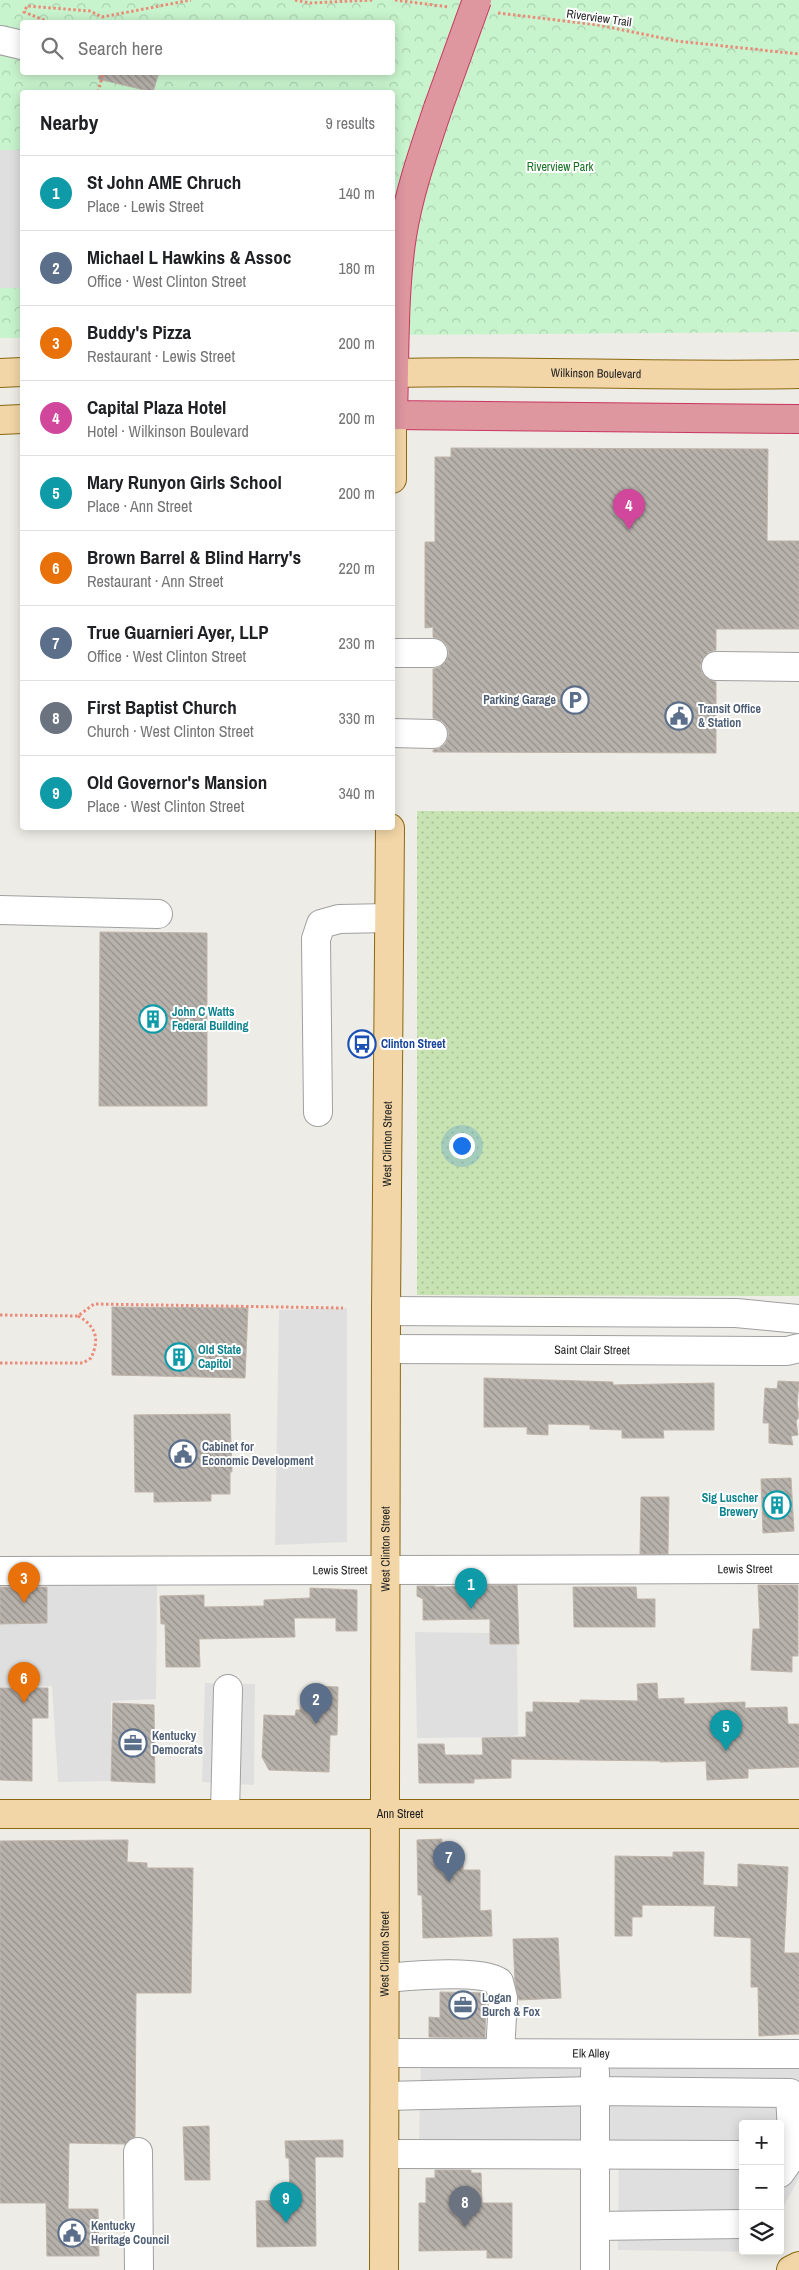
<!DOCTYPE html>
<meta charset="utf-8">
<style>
body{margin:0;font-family:"Archivo Narrow",sans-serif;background:#f6f6f6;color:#202124}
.controls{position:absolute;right:15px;bottom:15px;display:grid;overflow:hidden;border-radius:5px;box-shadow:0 2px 12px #0003}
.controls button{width:45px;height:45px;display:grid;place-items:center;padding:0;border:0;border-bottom:1px solid #e0e0e0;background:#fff;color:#202124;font:25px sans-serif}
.you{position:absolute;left:461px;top:1145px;width:18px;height:18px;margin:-12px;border:4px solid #fff;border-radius:50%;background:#1a73e8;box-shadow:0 0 0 8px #1a73e833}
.badge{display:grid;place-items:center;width:32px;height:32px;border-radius:50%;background:#7c3aed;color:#fff;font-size:16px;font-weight:700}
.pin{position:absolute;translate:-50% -41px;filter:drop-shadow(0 1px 2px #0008)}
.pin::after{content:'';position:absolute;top:26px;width:18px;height:15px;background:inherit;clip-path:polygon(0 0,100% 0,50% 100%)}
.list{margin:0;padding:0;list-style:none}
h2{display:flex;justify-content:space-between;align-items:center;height:65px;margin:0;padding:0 20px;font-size:21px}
h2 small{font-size:16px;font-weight:400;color:#757577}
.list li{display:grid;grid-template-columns:32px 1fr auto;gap:15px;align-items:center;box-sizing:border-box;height:75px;padding:0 20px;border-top:1px solid #e0e0e0}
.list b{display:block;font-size:19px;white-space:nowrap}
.list p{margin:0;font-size:16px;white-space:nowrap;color:#757577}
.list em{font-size:16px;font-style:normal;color:#757577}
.icon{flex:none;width:28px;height:28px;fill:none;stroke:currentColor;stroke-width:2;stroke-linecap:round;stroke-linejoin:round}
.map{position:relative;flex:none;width:799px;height:2270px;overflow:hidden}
.search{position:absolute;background:#fff;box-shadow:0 2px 12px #0003;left:20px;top:20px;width:375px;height:55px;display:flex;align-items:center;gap:12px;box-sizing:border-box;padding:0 18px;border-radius:5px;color:#757577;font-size:19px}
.panel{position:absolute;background:#fff;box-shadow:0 2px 12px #0003;left:20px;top:90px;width:375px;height:740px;border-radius:5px}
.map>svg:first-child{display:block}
.grass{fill:url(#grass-dots)}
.park{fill:url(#park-crowns);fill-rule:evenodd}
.parking{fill:#dfdfdf}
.building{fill:url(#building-back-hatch);stroke:#bfb4aa}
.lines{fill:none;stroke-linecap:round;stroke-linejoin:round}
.minor-casing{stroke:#a0a0a0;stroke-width:30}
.major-casing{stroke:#8a6810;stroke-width:30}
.highway-casing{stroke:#c93761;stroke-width:30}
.path{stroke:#eb8c7a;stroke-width:3;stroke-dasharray:2.5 2.5;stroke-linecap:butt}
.minor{stroke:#fff;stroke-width:28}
.major{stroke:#f2d6a7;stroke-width:28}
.highway{stroke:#de969f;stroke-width:28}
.highway-bridge-casing{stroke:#c93761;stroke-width:30;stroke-linecap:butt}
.highway-bridge{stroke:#de969f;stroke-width:28}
.labels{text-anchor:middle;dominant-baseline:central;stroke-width:4;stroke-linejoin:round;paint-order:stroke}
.street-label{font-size:12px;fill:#1f1f1f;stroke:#fff}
.park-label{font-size:12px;fill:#177223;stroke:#fff}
.service-label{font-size:12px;font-weight:bold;fill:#4e5e75;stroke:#fff;text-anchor:start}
.culture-label{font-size:12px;font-weight:bold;fill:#0d838f;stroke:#fff;text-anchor:start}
.transit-label{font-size:12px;font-weight:bold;fill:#164399;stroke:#fff;text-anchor:start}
</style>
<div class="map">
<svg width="799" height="2270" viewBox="0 0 799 2270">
<defs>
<pattern id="grass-dots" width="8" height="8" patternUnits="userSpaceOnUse" patternTransform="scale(1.25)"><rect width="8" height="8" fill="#c7e3b1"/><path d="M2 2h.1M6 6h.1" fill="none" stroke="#aac298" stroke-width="1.8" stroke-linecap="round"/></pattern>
<pattern id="park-crowns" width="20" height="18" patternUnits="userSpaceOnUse" patternTransform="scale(1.25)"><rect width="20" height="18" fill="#c8f4cd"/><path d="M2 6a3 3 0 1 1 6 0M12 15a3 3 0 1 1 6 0" fill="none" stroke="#abd1b0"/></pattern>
<pattern id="building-back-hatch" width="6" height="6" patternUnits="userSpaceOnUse" patternTransform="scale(1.25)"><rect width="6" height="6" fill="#b8b2ac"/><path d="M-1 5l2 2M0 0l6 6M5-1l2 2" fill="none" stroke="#95908b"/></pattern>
</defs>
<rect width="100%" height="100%" fill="#eeece6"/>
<!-- grass -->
<path class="grass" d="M 417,811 L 799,812 L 799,1296 L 417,1295 Z"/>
<!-- park -->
<path class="park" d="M 0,0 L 799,0 L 799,332 L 393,335 L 392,92 L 22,92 L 22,338 L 0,338 ZM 22,22 L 392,22 L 392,72 L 22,72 Z"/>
<!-- parking -->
<g class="parking">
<rect x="0" y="150" width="22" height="138"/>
<path d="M 347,1308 L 347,1542 L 275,1545 L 279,1310 Z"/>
<path d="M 157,1578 L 156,1699 L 111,1701 L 111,1781 L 58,1782 L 52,1686 L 0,1687 L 0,1624 L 47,1623 L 47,1583 Z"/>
<path d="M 415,1632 L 490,1633 L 490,1644 L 517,1644 L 518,1735 L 510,1737 L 417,1738 Z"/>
<path d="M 205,1683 L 255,1684 L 254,1785 L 202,1782 Z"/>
<path d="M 421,2063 L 799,2069 L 799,2178 L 780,2213 L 780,2124 L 743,2124 L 743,2251 L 759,2252 L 618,2250 L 619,2143 L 419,2139 Z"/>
</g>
<!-- building -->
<g class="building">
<path d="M 99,72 L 159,72 L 153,92 L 98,79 Z"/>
<path d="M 451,448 L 768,449 L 767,541 L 799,541 L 799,629 L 716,629 L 716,650 L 709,652 L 703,658 L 700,666 L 702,673 L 708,679 L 716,682 L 716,753 L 433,752 L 433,750 L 440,748 L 446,743 L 449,734 L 447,727 L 442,721 L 433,718 L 433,669 L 440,667 L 446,661 L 449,653 L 447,646 L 441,640 L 433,637 L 433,627 L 425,628 L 425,542 L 435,542 L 435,457 L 451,457 Z"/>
<path d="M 100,932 L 207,933 L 207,1106 L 99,1106 Z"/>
<path d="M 112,1307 L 248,1308 L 245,1378 L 112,1375 Z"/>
<path d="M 484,1378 L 613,1382 L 613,1385 L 714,1383 L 714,1430 L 663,1430 L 664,1438 L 622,1438 L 622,1430 L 590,1429 L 590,1425 L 548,1424 L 548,1435 L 527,1434 L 527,1427 L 484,1427 Z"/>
<path d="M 778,1381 L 799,1382 L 797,1404 L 799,1417 L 796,1421 L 798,1435 L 791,1436 L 793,1445 L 769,1443 L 769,1423 L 763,1423 L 765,1388 L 777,1389 Z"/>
<path d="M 230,1414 L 232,1472 L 230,1472 L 230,1494 L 211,1494 L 211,1501 L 154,1502 L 154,1492 L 135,1492 L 134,1415 Z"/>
<path d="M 791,1478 L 794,1531 L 763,1533 L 761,1479 Z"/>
<path d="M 641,1497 L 669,1497 L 668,1554 L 640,1554 Z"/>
<path d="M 517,1585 L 519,1644 L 490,1644 L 490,1619 L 423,1620 L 423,1599 L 417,1596 L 417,1586 L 435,1586 L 435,1587 Z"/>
<path d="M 758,1585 L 798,1585 L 798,1656 L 792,1656 L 792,1672 L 751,1670 L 753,1629 L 760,1629 Z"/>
<path d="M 0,1587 L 47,1587 L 47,1623 L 0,1624 Z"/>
<path d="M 573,1587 L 636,1587 L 637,1599 L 655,1599 L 655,1627 L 574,1627 Z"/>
<path d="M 310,1588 L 357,1590 L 357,1631 L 336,1631 L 336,1618 L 294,1618 L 295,1637 L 199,1639 L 200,1667 L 166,1667 L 165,1624 L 161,1624 L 160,1596 L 204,1595 L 204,1607 L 264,1606 L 264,1600 L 310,1598 Z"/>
<path d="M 657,1683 L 658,1699 L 684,1698 L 684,1704 L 745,1702 L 745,1708 L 787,1707 L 788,1724 L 799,1724 L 799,1767 L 748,1769 L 748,1778 L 707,1780 L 706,1761 L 660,1762 L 660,1761 L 511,1759 L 511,1778 L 474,1779 L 474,1783 L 419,1783 L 418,1744 L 444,1744 L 445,1755 L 483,1755 L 482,1738 L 526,1737 L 526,1712 L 533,1712 L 533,1702 L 580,1703 L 580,1700 L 638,1701 L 637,1684 Z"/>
<path d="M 312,1686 L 338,1687 L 337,1735 L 330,1735 L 329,1772 L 269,1770 L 262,1757 L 264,1715 L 295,1716 L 296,1710 L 300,1710 L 301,1694 L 312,1694 Z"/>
<path d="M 0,1688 L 48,1688 L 48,1718 L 32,1718 L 32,1781 L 0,1780 Z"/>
<path d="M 113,1703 L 154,1705 L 155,1783 L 111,1781 Z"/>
<path d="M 442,1839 L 442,1857 L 463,1857 L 463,1870 L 480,1870 L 480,1911 L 491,1910 L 492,1936 L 423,1938 L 422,1895 L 418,1895 L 417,1840 Z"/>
<path d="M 128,1840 L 127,1862 L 147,1863 L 147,1868 L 193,1868 L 191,1993 L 136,1993 L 135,2137 L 125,2144 L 69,2143 L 68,2209 L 98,2209 L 99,2256 L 47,2256 L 46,2203 L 0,2203 L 0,1841 Z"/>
<path d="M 673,1852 L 704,1852 L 703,1885 L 738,1887 L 738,1864 L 788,1867 L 784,1953 L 799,1953 L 799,2034 L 759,2036 L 758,1987 L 751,1987 L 751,1938 L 714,1936 L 715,1906 L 642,1905 L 642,1917 L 632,1917 L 632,1936 L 615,1936 L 615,1856 L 673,1857 Z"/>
<path d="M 558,1938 L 561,1998 L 519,2000 L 515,1983 L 513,1939 Z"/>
<path d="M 440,1992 L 486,1993 L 485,2038 L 429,2037 L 429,2017 L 440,2018 Z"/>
<path d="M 209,2126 L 210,2180 L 185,2180 L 183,2127 Z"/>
<path d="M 343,2140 L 343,2157 L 315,2157 L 316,2246 L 257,2247 L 256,2201 L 290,2200 L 289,2158 L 286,2158 L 285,2141 Z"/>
<path d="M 435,2170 L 471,2170 L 471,2173 L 481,2173 L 482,2203 L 512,2203 L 512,2258 L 487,2258 L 487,2250 L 419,2251 L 419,2203 L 426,2203 L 426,2178 L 435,2178 Z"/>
</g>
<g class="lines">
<!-- minor casing -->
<g class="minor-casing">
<g id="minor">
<path d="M 0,40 L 22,45"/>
<path d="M 392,653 L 433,653"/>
<path d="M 716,666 L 799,667"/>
<path d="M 392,733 L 433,734"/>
<path d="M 0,910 L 158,914"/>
<path d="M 318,1112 L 316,939 L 321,924 L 339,919 L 389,918"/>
<path d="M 386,1311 L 736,1313 L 799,1319"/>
<path id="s1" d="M 386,1349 L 787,1351 L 799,1348"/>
<path id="s2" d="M 0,1571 L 799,1569"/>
<path d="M 225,1813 L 228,1689"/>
<path d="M 385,1978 C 410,1976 480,1969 499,1982 L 503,1998 L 500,2053"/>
<path id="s3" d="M 385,2053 L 799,2054"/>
<path d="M 595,2072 L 595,2270"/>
<path d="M 385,2096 L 595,2091 L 790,2093 L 793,2155 L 780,2173"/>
<path d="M 138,2152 L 139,2270"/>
<path d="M 385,2154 L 743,2155"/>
<path d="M 595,2226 L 743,2224"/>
</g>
</g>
<!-- major casing -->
<g class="major-casing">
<g id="major">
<path d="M 0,373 L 22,372"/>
<path id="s4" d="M 392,373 C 528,370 663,377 799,374"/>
<path d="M 392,415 L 392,479"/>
<path d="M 0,420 L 22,419"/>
<path id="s5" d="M 0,1814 L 799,1814"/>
<path id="s6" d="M 384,2270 L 386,1311 L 390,828"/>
<path d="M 791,2270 L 799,2266"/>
</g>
</g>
<!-- highway casing -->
<g class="highway-casing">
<path id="highway" d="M 438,108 C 424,150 409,192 402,236 C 393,295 395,355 393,415 L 799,419"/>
</g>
<!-- path -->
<g class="path">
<path d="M 295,0 L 310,3 L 373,0"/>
<path d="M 395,0 L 449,7"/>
<path d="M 498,13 L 598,25 L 677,41 L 799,54"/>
<path d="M 49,22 L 24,12 L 27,6 L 90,11 L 102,17 L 191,0"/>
<path d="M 98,92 L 103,74"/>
<path d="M 0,1315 L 78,1316 L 94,1304 L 343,1308"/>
<path d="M 0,1363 L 83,1363 L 91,1358 C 100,1339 96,1326 78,1316"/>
</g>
<!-- minor -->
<use href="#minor" class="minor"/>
<!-- major -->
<use href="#major" class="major"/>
<!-- highway -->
<use href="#highway" class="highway"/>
<!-- highway-bridge casing -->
<g class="highway-bridge-casing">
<path id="highway-bridge" d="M 438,108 L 477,0"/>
</g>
<!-- highway-bridge -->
<use href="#highway-bridge" class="highway-bridge"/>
</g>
<!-- icons -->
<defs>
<g id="parking-ring" transform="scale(1.4375)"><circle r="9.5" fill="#fff" stroke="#5c6f8a" stroke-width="1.5"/><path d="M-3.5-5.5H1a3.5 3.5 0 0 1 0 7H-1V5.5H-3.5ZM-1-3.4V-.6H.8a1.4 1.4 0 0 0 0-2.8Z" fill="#5c6f8a"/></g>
<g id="civic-ring" transform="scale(1.4375)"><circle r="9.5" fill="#fff" stroke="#5c6f8a" stroke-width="1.5"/><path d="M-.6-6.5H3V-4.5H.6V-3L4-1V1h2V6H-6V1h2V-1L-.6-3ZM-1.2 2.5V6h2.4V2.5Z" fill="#5c6f8a"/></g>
<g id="building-ring" transform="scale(1.4375)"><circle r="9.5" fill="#fff" stroke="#0f9aa8" stroke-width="1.5"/><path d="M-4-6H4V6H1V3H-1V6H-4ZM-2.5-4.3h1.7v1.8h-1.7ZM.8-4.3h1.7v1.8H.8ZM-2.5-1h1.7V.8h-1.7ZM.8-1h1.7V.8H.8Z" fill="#0f9aa8"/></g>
<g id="bus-ring" transform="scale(1.4375)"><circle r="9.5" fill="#fff" stroke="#1a4fb4" stroke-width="1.5"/><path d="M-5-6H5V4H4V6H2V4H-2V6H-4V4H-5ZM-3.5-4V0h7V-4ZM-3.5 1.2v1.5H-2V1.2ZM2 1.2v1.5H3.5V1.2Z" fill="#1a4fb4"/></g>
<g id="office-ring" transform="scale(1.4375)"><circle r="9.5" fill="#fff" stroke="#5c6f8a" stroke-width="1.5"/><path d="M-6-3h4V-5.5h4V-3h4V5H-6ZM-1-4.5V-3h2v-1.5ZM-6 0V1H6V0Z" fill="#5c6f8a"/></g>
</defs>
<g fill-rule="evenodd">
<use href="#parking-ring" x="575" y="700"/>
<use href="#civic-ring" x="679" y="716"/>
<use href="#building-ring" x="153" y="1019"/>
<use href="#bus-ring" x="362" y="1044"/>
<use href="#building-ring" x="179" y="1357"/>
<use href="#civic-ring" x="183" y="1454"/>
<use href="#building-ring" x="777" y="1505"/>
<use href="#office-ring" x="133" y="1743"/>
<use href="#office-ring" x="463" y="2005"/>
<use href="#civic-ring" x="72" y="2233"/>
</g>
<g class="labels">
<!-- street labels -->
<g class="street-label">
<text transform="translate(599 18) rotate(8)">Riverview Trail</text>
<text stroke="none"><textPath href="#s4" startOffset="204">Wilkinson Boulevard</textPath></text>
<text stroke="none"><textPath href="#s6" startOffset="1126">West Clinton Street</textPath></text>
<text stroke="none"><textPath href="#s1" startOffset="206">Saint Clair Street</textPath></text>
<text stroke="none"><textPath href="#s6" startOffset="721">West Clinton Street</textPath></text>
<text stroke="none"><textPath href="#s2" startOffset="745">Lewis Street</textPath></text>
<text stroke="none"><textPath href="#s2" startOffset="340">Lewis Street</textPath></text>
<text stroke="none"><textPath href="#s5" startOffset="400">Ann Street</textPath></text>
<text stroke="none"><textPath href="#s6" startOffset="316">West Clinton Street</textPath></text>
<text stroke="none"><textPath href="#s3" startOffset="206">Elk Alley</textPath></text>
</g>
<!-- park labels -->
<g class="park-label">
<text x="560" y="167">Riverview Park</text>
</g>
<!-- service labels -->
<g class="service-label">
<text x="556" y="700" text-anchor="end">Parking Garage</text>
<text x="698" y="709">Transit Office<tspan x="698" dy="14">&amp; Station</tspan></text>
<text x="202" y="1447">Cabinet for<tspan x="202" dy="14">Economic Development</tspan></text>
<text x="152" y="1736">Kentucky<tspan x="152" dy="14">Democrats</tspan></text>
<text x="482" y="1998">Logan<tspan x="482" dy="14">Burch &amp; Fox</tspan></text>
<text x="91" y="2226">Kentucky<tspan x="91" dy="14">Heritage Council</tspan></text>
</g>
<!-- culture labels -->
<g class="culture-label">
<text x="172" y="1012">John C Watts<tspan x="172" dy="14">Federal Building</tspan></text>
<text x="198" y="1350">Old State<tspan x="198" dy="14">Capitol</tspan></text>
<text x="758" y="1498" text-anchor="end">Sig Luscher<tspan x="758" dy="14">Brewery</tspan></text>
</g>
<!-- transit labels -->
<g class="transit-label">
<text x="381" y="1044">Clinton Street</text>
</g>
</g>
</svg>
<div class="controls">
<button>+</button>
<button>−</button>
<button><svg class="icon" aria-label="layers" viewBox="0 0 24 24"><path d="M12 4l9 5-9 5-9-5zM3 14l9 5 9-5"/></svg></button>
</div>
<div class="you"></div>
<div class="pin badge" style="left:471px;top:1609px;background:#0f9aa8">1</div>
<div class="pin badge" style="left:316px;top:1724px;background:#5c6f8a">2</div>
<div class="pin badge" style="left:24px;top:1603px;background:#e8710a">3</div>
<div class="pin badge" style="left:629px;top:530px;background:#d1479c">4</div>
<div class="pin badge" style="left:726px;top:1751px;background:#0f9aa8">5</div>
<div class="pin badge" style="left:24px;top:1703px;background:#e8710a">6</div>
<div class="pin badge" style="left:449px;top:1882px;background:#5c6f8a">7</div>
<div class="pin badge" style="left:465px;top:2227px;background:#6b7280">8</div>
<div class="pin badge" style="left:286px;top:2223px;background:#0f9aa8">9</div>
<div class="search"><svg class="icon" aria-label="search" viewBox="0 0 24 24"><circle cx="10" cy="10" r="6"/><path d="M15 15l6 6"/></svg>Search here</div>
<section class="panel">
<h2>Nearby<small>9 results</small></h2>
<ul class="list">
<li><span class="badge" style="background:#0f9aa8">1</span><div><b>St John AME Chruch</b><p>Place · Lewis Street</p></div><em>140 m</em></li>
<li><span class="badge" style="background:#5c6f8a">2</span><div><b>Michael L Hawkins &amp; Assoc</b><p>Office · West Clinton Street</p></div><em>180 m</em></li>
<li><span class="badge" style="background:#e8710a">3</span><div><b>Buddy's Pizza</b><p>Restaurant · Lewis Street</p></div><em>200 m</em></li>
<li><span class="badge" style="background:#d1479c">4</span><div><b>Capital Plaza Hotel</b><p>Hotel · Wilkinson Boulevard</p></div><em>200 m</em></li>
<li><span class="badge" style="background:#0f9aa8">5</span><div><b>Mary Runyon Girls School</b><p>Place · Ann Street</p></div><em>200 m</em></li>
<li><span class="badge" style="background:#e8710a">6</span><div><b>Brown Barrel &amp; Blind Harry's</b><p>Restaurant · Ann Street</p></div><em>220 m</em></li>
<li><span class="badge" style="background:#5c6f8a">7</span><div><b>True Guarnieri Ayer, LLP</b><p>Office · West Clinton Street</p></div><em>230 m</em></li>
<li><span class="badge" style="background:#6b7280">8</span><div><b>First Baptist Church</b><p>Church · West Clinton Street</p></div><em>330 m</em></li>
<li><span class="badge" style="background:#0f9aa8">9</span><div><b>Old Governor's Mansion</b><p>Place · West Clinton Street</p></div><em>340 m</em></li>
</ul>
</section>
</div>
